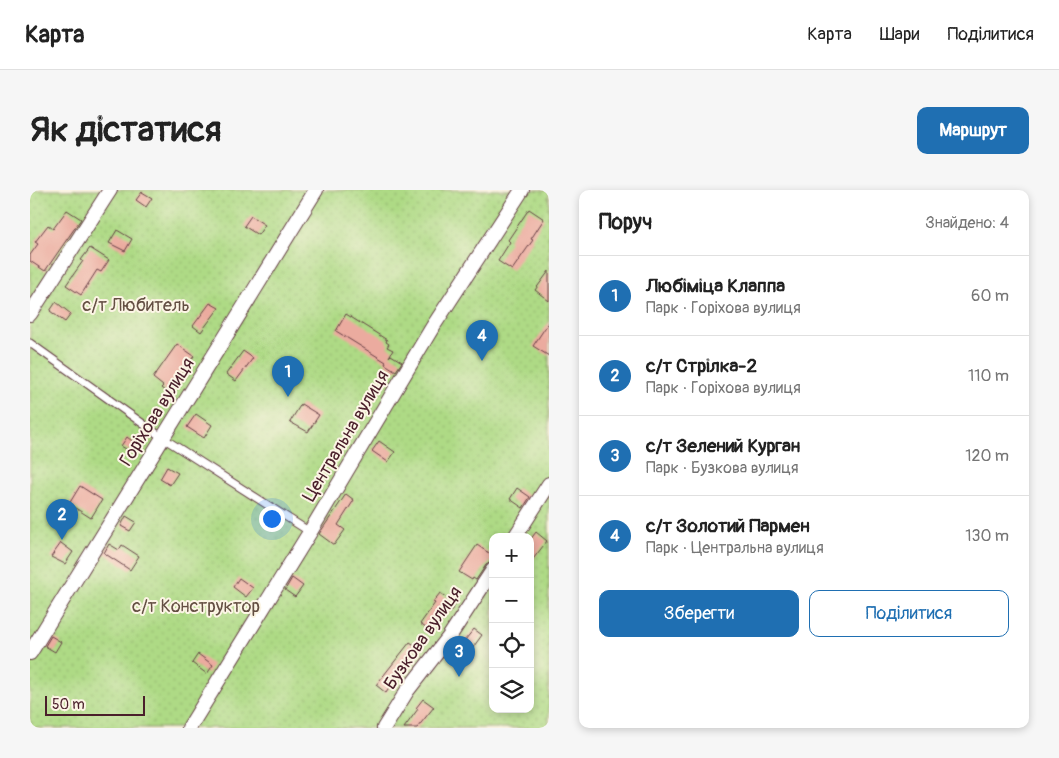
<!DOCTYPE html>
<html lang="uk">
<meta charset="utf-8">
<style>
body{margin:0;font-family:Pangolin,sans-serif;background:#f6f6f6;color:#222}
.controls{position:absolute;right:15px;bottom:15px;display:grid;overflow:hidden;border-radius:10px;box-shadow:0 2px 8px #0003}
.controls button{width:45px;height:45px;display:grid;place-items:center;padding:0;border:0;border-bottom:1px solid #e0e0e0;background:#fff;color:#222;font:25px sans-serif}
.scale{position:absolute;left:15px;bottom:12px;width:100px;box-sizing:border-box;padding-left:5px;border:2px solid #4a1f2b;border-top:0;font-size:14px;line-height:18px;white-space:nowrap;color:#4a1f2b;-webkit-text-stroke:4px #fcf5e5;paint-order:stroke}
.you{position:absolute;left:241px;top:328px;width:18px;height:18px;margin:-12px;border:4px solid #fff;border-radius:50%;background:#1a73e8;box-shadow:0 0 0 8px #1a73e833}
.badge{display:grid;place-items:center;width:32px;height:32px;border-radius:50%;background:#1f6fb2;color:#fff;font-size:16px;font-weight:700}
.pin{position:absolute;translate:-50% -41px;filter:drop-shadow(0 1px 2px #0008)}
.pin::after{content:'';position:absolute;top:26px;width:18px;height:15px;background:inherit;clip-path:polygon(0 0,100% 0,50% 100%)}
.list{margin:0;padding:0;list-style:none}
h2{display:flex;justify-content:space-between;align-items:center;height:65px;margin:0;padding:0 20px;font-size:21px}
h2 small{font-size:16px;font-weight:400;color:#767676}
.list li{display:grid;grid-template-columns:32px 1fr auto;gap:15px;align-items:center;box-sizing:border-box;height:80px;padding:0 20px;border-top:1px solid #e0e0e0}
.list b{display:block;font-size:19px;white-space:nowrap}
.list p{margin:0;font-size:16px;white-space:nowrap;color:#767676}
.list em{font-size:16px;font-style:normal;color:#767676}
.actions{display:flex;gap:10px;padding:15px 20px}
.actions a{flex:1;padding:11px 0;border:1px solid #1f6fb2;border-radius:10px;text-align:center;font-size:18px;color:#1f6fb2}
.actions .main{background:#1f6fb2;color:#fff}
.icon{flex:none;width:28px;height:28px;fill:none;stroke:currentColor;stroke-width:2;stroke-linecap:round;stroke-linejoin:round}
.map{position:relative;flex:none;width:519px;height:538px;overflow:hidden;border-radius:10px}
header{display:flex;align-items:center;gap:30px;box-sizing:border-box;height:70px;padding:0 25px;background:#fff;border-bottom:1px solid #e0e0e0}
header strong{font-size:24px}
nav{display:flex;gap:28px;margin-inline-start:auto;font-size:18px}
.intro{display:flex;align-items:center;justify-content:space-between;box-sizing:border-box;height:120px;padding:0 30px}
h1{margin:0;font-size:35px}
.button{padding:12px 22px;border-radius:10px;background:#1f6fb2;color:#fff;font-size:18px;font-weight:700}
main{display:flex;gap:30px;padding:0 30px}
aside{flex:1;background:#fff;border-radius:10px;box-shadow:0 2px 8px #0003}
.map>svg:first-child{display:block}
.grass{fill:url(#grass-dots);stroke:#7c7c58;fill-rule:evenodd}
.building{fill:#ebab9f}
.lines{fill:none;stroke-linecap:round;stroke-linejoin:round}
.service-casing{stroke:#633d43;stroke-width:9}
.minor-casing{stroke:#633d43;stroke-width:16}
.service{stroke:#fff;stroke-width:7}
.minor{stroke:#fff;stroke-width:14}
.labels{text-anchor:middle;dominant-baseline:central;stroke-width:4;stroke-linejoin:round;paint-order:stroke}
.park-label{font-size:18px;fill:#634e42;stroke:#fcf5e5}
.street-label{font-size:18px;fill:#4a1f2b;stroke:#fcf5e5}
</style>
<header>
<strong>Карта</strong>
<nav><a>Карта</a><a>Шари</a><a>Поділитися</a></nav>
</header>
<div class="intro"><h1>Як дістатися</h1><a class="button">Маршрут</a></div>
<main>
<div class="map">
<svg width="519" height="538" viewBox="0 0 519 538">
<defs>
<pattern id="grass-dots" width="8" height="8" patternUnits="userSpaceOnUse" patternTransform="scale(1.25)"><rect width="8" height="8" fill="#aeda85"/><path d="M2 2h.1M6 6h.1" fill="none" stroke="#97bb73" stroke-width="1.8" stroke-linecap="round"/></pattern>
</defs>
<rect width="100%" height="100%" fill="#fcf5e5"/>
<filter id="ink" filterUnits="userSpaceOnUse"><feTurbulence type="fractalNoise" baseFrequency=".02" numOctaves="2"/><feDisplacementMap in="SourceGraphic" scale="10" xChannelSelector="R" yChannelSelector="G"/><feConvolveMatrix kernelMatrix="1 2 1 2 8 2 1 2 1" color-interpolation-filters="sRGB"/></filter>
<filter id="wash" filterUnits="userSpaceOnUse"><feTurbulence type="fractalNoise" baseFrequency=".0096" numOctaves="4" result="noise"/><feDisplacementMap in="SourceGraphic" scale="20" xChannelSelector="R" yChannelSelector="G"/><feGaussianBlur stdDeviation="1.12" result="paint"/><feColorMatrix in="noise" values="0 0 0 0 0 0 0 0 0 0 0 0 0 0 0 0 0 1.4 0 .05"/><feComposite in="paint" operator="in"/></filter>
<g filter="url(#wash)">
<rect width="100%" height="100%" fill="#efe8cc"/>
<!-- grass -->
<path class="grass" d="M 0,0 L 519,0 L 519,538 L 0,538 ZM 463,347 L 500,347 L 500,519 L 463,519 Z"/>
<g id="blocks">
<!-- building -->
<g class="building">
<path d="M 112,2 L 122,8 L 116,17 L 106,10 Z"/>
<path d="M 499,19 L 514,29 L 501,49 L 503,50 L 482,80 L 468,71 L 480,52 L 478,50 Z"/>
<path d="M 37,20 L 51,29 L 15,81 L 0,71 L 0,65 L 8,54 L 5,52 L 18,35 L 23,39 Z"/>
<path d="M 221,26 L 235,35 L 228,45 L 214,36 Z"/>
<path d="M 87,40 L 102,49 L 95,61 L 79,53 Z"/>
<path d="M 60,58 L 79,70 L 71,82 L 67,80 L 51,105 L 36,95 L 53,71 L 51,70 Z"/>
<path d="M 519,81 L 519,111 L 505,100 Z"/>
<path d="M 26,112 L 41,124 L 35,132 L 20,121 Z"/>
<path d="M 180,113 L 189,118 L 171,142 L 163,136 Z"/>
<path d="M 316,124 L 357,150 L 356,152 L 359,154 L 357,157 L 363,160 L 359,167 L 361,165 L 372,172 L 366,181 L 355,174 L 356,172 L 306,141 Z"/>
<path d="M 519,132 L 519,166 L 503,156 Z"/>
<path d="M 147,154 L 164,166 L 150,186 L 153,188 L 140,205 L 131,198 L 133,196 L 123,188 Z"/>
<path d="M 213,161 L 223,168 L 206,191 L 196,184 Z"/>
<path d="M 271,214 L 289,225 L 278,242 L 260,232 Z"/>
<path d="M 166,224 L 182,235 L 174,248 L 157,237 Z"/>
<path d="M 97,247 L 106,254 L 101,262 L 91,256 Z"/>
<path d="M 349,251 L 365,262 L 358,272 L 342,261 Z"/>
<path d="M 137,277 L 148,283 L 140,295 L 130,289 Z"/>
<path d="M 50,296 L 72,310 L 61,328 L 39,314 Z"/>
<path d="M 487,298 L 500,307 L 493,318 L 480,309 Z"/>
<path d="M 316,304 L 324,310 L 308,335 L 315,340 L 304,355 L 289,344 Z"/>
<path d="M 96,326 L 106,332 L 100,341 L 91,336 Z"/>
<path d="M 506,342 L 517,351 L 500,373 L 500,350 Z"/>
<path d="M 31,353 L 43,362 L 35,374 L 21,367 Z"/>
<path d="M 79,354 L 89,360 L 92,355 L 109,366 L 100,380 L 74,363 Z"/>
<path d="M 447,355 L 463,366 L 463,371 L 456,375 L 446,390 L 443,388 L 442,390 L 429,382 Z"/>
<path d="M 209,388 L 223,398 L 216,407 L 203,397 Z"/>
<path d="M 262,388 L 273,396 L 265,407 L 255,400 Z"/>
<path d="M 410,403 L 426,414 L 419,423 L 415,420 L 399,440 L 390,434 L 405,413 L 403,412 Z"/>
<path d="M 444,439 L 452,445 L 431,474 L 421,467 Z"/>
<path d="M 21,446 L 31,452 L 25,462 L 15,456 Z"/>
<path d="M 380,452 L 386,456 L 356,503 L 346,495 Z"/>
<path d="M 168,464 L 183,475 L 177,484 L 162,473 Z"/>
<path d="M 393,509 L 404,517 L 387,538 L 374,538 L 388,519 L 386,518 Z"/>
</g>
</g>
</g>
<g filter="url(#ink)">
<use href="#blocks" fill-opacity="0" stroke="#633d43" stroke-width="1"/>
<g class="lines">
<!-- service casing -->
<g class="service-casing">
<path id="service" d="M 0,153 L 133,248 L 280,342"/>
</g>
<!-- minor casing -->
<g class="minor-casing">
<g id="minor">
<path d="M 0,124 L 80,0"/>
<path d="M 485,347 L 519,294"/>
<path d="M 0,463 L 286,0"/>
<path d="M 159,538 L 280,342 L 402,138 L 492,0"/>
<path d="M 354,538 L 377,501 L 419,447 L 463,380"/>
</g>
</g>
<!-- service -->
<use href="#service" class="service"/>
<!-- minor -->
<use href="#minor" class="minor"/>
</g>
</g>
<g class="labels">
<!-- park labels -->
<g class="park-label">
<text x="106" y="115">с/т Любитель</text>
<text x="166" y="416">с/т Конструктор</text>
</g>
<!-- street labels -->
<g class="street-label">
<text transform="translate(127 222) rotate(-58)">Горіхова вулиця</text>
<text transform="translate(316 246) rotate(-59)">Центральна вулиця</text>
<text transform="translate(393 448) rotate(-55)">Бузкова вулиця</text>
</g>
</g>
</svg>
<div class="controls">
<button>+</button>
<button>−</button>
<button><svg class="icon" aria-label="locate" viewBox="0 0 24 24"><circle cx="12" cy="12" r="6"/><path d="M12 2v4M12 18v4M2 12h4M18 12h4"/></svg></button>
<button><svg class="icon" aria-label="layers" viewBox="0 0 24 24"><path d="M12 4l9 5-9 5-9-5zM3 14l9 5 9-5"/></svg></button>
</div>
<div class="scale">50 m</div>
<div class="you"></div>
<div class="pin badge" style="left:258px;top:207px">1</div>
<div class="pin badge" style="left:32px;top:350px">2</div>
<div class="pin badge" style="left:429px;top:487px">3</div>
<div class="pin badge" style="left:452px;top:171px">4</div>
</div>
<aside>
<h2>Поруч<small>Знайдено: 4</small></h2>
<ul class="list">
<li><span class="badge">1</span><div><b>Любіміца Клаппа</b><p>Парк · Горіхова вулиця</p></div><em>60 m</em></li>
<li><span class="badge">2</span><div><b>с/т Стрілка-2</b><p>Парк · Горіхова вулиця</p></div><em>110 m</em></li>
<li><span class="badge">3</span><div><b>с/т Зелений Курган</b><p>Парк · Бузкова вулиця</p></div><em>120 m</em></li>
<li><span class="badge">4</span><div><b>с/т Золотий Пармен</b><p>Парк · Центральна вулиця</p></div><em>130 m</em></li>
</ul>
<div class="actions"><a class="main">Зберегти</a><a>Поділитися</a></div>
</aside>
</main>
